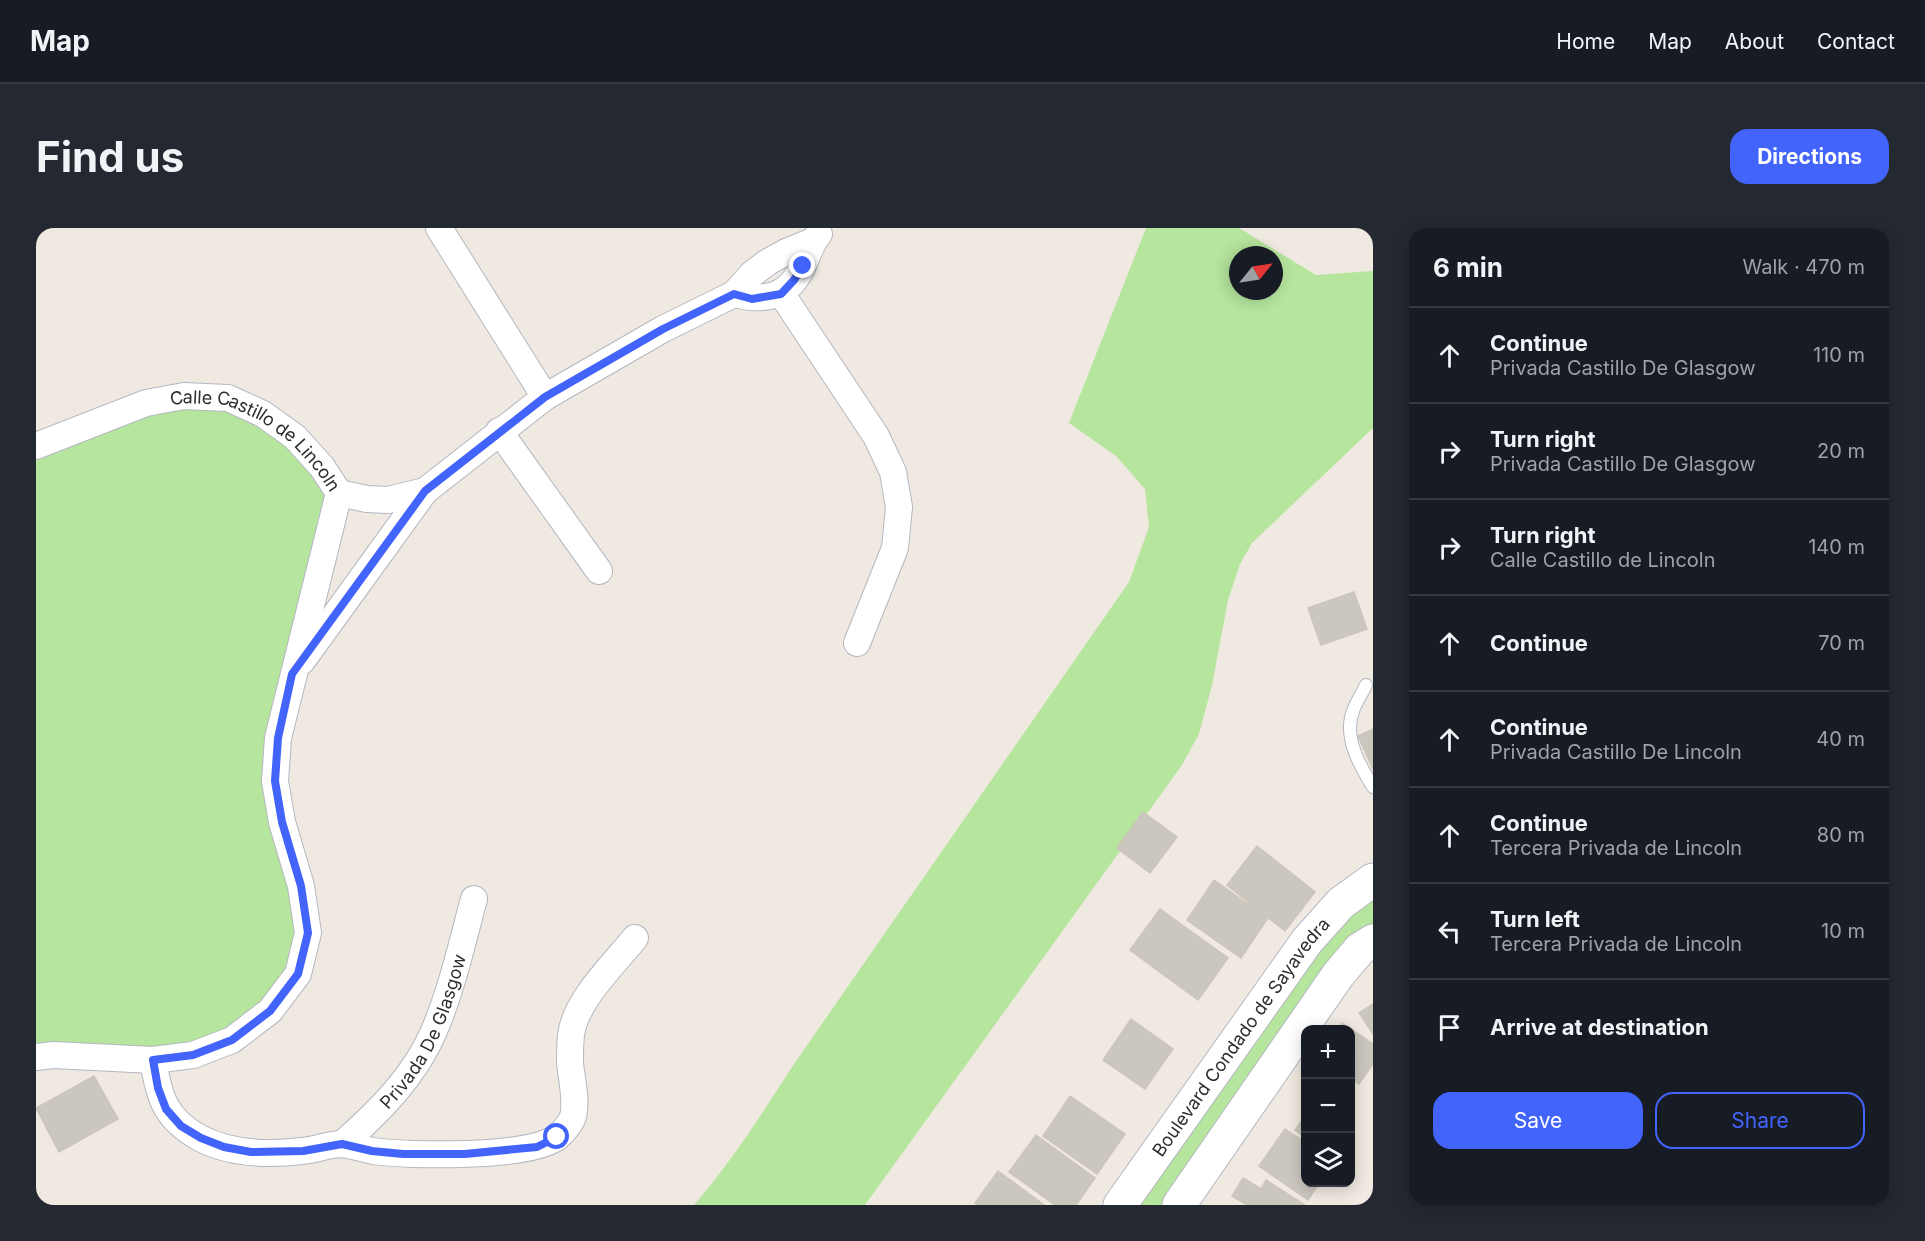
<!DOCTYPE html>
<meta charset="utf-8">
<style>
body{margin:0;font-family:Inter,sans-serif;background:#242831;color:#f1f3f6}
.controls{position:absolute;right:18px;bottom:18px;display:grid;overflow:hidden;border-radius:12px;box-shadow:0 3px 15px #0003}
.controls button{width:54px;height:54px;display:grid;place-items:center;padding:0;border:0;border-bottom:2px solid #363941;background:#171b24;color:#f1f3f6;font:30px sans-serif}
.compass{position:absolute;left:1193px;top:18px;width:54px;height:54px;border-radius:50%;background:#171b24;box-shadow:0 3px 15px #0003;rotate:60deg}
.stop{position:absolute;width:18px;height:18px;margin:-14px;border:4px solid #4264fb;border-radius:50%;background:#fff}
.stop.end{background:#4264fb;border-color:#fff;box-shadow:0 2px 6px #0008}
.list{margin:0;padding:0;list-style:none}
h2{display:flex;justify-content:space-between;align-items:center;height:78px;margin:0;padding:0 24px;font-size:26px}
h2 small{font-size:20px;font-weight:400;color:#9ea1a6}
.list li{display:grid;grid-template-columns:39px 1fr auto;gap:18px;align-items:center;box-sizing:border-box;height:96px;padding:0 24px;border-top:2px solid #363941}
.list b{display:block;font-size:22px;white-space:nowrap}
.list p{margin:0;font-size:20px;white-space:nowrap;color:#9ea1a6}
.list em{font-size:20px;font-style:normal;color:#9ea1a6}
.actions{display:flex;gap:12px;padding:18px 24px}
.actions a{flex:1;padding:14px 0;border:2px solid #4264fb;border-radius:18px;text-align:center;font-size:21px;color:#4264fb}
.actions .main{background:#4264fb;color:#fff}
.icon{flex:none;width:33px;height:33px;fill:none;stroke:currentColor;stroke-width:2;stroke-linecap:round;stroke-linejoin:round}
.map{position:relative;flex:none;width:1337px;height:977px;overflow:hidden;border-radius:18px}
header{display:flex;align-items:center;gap:36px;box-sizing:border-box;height:84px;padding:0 30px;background:#171b24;border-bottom:2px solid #363941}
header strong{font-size:28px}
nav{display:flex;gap:33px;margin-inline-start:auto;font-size:21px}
.intro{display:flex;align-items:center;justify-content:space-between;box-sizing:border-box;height:144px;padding:0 36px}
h1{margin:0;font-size:42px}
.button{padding:15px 27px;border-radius:18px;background:#4264fb;color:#fff;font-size:21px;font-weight:700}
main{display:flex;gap:36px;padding:0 36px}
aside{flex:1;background:#171b24;border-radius:18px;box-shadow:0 3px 15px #0003}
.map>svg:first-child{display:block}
.green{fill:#b6e59e;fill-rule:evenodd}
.building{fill:#cbc7bf;stroke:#cbc5ba;stroke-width:1.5}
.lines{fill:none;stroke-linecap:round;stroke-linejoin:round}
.lane-casing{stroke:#b4b7c1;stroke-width:14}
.street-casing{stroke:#b4b7c1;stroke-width:28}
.secondary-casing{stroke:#b4b7c1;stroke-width:35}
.lane{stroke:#fff;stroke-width:12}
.street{stroke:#fff;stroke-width:26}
.secondary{stroke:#fff;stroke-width:33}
.route{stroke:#4264fb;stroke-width:8}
.labels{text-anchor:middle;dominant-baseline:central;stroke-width:4.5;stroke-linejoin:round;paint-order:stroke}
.street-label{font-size:18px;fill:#2e2e2e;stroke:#fff}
</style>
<header>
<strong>Map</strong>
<nav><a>Home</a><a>Map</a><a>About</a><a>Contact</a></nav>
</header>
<div class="intro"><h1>Find us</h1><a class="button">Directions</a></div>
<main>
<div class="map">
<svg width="1337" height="977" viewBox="0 0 1337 977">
<rect width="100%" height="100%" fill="#efe9e1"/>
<!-- green -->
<g class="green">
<path d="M 1110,0 L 1203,0 L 1280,47 L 1337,43 L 1337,200 L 1216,315 L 1204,336 L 1192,372 L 1176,457 L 1163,506 L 1146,537 L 829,977 L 658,977 C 696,933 727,884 758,836 L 1093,354 L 1113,299 L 1109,261 L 1080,228 L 1033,195 ZM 1202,27 L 1238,27 L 1238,63 L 1202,63 Z"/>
<path d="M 110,175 L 227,186 L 303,265 L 242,510 L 265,658 L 262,746 L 157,827 L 0,829 L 0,218 Z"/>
<path d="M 1337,652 L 1337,713 L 1143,977 L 1084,977 Z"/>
</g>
<!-- building -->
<g class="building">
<path d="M 1318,364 L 1331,401 L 1285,417 L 1272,380 Z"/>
<path d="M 1337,501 L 1337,541 L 1322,508 Z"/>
<path d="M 1107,584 L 1141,609 L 1114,645 L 1081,620 Z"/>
<path d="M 1221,618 L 1279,664 L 1249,703 L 1191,657 Z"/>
<path d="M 1178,652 L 1232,690 L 1205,730 L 1151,692 Z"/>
<path d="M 1124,681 L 1192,730 L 1162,772 L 1094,722 Z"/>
<path d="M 1337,776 L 1337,806 L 1323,785 Z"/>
<path d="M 1095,791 L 1137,821 L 1109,861 L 1067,832 Z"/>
<path d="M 1306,795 L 1337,816 L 1337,836 L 1323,856 L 1314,850 L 1314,802 L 1302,802 Z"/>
<path d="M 58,848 L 82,891 L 23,924 L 0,880 Z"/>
<path d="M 1034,868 L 1089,906 L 1061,946 L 1007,908 Z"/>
<path d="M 1270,887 L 1270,910 L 1259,902 Z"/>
<path d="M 1249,901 L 1270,915 L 1270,954 L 1284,954 L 1272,972 L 1223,938 Z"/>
<path d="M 1000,907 L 1059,950 L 1040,977 L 1019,977 L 973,944 Z"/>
<path d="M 962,943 L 1008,977 L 942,977 L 939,975 Z"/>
<path d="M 1207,950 L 1225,961 L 1230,952 L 1269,977 L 1211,977 L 1196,968 Z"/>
</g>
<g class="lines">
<!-- lane casing -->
<g class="lane-casing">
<path id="lane" d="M 1330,457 C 1326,466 1320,474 1317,483 C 1307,509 1324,538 1337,559"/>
</g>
<!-- street casing -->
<g class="street-casing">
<g id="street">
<path d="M 403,0 L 509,169"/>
<path d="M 745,65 L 840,208 L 857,244 L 863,279 L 859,320 L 821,415"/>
<path d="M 698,66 C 731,74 754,69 768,35 C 773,25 775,15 783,6"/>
<path d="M 463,203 L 563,343"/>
<path id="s1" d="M 0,218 L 110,175 L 148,168 L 192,170 L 227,186 L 259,209 L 286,239 L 303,265 L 242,510 L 239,553 L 246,594 L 265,658 L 272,705 L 262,746 L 234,783 L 196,812 L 157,827 L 117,832 L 17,827 L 0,829"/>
<path d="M 303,265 L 331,271 L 352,272 L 389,263 L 509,169 L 627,101 L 698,66 L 716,46 L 732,34 L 750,24 L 777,13"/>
<path d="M 266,433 L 389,263"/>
<path d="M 117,832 C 123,869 129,891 164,910 C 194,926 232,927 266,923 C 279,922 293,916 306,916 C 316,917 327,921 337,923 C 374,928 490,930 520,910 C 525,906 532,898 535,893 C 543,879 535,850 534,834 C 534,826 534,816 535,807 C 539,773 578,736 599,710"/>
<path id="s2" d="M 306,916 C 342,885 379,848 398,803 C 416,761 426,715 438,671"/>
</g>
</g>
<!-- secondary casing -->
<g class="secondary-casing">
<g id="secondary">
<path id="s3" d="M 1084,977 L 1271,713 L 1305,675 L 1337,652"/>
<path d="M 1143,977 L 1302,747 L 1324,721 L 1337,713"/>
</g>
</g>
<!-- lane -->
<use href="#lane" class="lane"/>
<!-- street -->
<use href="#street" class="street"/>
<!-- secondary -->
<use href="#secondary" class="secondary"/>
</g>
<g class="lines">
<!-- route -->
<path class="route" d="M 521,909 L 501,919 L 429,926 L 367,926 L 336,923 L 306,916 L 267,923 L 215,924 L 188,919 L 165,910 L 145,898 L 130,881 L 122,860 L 117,832 L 157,827 L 196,812 L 234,783 L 262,746 L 272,705 L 265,658 L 246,594 L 239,553 L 242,510 L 256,446 L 389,263 L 509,169 L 627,101 L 698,66 L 716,71 L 745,66 L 758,52 L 767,38"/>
</g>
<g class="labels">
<!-- street labels -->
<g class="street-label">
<text stroke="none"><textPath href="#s1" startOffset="244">Calle Castillo de Lincoln</textPath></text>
<text stroke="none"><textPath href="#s2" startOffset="142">Privada De Glasgow</textPath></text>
<text stroke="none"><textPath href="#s3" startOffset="207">Boulevard Condado de Sayavedra</textPath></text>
</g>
</g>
</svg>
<div class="controls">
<button>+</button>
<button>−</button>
<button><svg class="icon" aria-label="layers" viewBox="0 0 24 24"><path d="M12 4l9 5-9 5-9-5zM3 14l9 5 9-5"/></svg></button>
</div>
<svg class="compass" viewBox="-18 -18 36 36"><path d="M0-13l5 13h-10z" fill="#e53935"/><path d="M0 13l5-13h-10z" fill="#9ea1a6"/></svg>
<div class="stop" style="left:521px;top:909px"></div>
<div class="stop end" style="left:767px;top:38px"></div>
</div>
<aside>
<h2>6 min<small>Walk · 470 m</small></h2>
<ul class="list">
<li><svg class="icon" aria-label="ahead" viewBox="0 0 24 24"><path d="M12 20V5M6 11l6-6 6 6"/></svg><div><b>Continue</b><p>Privada Castillo De Glasgow</p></div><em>110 m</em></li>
<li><svg class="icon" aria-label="right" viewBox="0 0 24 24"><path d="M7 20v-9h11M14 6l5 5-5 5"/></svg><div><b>Turn right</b><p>Privada Castillo De Glasgow</p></div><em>20 m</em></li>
<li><svg class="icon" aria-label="right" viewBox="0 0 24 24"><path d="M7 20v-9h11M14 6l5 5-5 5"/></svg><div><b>Turn right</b><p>Calle Castillo de Lincoln</p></div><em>140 m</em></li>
<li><svg class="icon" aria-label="ahead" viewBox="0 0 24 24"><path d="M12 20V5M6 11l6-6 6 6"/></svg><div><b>Continue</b></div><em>70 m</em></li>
<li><svg class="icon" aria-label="ahead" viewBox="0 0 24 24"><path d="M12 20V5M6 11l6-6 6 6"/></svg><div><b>Continue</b><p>Privada Castillo De Lincoln</p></div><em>40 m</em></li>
<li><svg class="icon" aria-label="ahead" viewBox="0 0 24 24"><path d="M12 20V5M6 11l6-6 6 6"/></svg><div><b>Continue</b><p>Tercera Privada de Lincoln</p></div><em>80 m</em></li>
<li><svg class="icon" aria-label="left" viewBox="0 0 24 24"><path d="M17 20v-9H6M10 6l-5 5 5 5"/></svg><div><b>Turn left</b><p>Tercera Privada de Lincoln</p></div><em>10 m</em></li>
<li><svg class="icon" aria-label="arrive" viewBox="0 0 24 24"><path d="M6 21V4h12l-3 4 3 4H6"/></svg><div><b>Arrive at destination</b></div></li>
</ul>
<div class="actions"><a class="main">Save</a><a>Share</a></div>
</aside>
</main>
